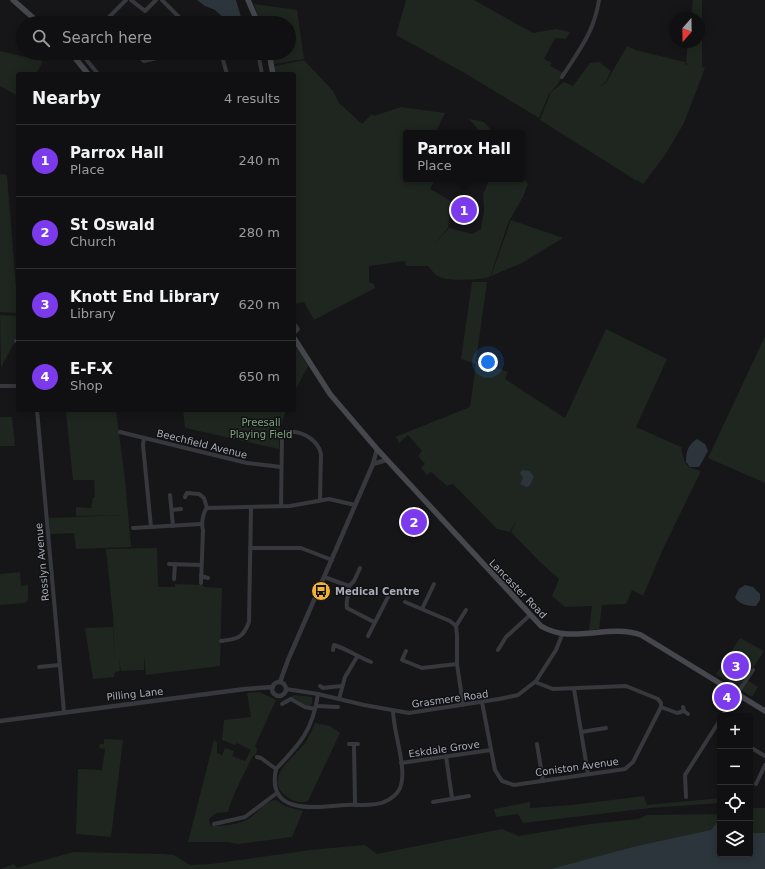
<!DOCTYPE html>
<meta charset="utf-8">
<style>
body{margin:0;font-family:"DejaVu Sans",sans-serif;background:#1e1e20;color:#f1f3f6}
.controls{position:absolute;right:12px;bottom:12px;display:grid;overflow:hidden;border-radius:4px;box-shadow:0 2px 10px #0003}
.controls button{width:36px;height:36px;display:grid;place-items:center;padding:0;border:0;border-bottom:1px solid #303032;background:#101012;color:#f1f3f6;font:20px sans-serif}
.compass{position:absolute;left:669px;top:12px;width:36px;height:36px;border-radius:50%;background:#101012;box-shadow:0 2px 10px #0003;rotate:200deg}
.you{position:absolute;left:488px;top:362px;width:14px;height:14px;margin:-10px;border:3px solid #fff;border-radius:50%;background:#1a73e8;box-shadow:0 0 0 6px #1a73e833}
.badge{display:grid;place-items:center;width:26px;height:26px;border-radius:50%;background:#7c3aed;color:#fff;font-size:13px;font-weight:700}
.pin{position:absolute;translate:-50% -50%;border:2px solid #fff;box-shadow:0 1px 4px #0006}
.popup{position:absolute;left:403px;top:130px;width:122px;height:52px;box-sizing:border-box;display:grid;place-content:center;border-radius:4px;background:#101012;filter:drop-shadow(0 1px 3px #0005);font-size:13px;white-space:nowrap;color:#9c9d9f}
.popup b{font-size:15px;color:#f1f3f6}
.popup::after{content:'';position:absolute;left:50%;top:100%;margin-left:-8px;border:8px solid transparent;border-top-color:#101012}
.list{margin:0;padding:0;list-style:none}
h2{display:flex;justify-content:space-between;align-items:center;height:52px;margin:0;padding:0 16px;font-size:17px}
h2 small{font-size:13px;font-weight:400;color:#9c9d9f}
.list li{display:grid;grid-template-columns:26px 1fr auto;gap:12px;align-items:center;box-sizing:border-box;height:72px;padding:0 16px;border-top:1px solid #303032}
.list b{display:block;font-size:15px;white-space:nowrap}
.list p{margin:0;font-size:13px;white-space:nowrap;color:#9c9d9f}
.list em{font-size:13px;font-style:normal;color:#9c9d9f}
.icon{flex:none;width:22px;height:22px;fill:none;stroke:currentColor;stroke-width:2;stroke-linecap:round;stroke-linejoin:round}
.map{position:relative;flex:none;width:765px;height:869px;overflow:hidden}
.search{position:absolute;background:#101012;box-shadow:0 2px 10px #0003;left:16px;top:16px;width:280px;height:44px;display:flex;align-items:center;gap:10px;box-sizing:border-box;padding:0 14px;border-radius:22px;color:#9c9d9f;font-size:15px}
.panel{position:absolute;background:#101012;box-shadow:0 2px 10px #0003;left:16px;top:72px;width:280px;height:340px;border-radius:4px}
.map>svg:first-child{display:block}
.green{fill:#1e261f}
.water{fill:#2c353c}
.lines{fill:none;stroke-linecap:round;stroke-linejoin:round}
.minor{stroke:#37383d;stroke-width:4}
.tertiary{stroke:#37383d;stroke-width:4.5}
.secondary{stroke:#45474d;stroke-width:5.5}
.labels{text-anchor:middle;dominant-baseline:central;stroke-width:3;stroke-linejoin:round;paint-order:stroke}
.park-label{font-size:10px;fill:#7fa381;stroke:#111113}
.street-label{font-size:10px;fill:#a8adb8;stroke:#111113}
.poi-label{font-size:10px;font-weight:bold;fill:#a8adb8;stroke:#111113;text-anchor:start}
</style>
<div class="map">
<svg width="765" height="869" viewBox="0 0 765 869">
<rect width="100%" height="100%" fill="#161618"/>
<!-- green -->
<g class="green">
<path d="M 406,0 L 474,0 L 533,33 L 556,29 L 570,32 L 566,39 L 555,38 L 544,59 L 552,63 L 550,66 L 564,73 L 558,84 L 549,94 L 539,118 L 468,75 L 396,35 Z"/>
<path d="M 693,0 L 702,0 L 702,67 L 705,68 L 684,123 L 665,155 L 643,184 L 638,181 L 639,178 L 637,181 L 540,120 L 551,92 L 564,82 L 573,86 L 590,63 L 599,62 L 611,71 L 606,82 L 600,86 L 606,83 L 627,46 L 635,50 L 685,62 L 685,64 L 689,65 L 686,63 L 688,42 L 699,42 L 699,18 L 691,18 Z"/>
<path d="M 254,4 L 297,10 L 304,59 L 274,64 L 271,53 L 289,53 L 289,23 L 261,23 Z"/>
<path d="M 0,51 L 43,61 L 37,72 L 40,74 L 18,74 L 18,96 L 0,86 Z"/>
<path d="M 304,60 L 333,91 L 339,103 L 362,124 L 372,114 L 374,116 L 401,107 L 445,113 L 435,133 L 406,133 L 406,179 L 435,179 L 430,189 L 451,201 L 448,228 L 434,245 L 449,228 L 472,234 L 481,229 L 484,210 L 483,194 L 490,179 L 522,179 L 522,176 L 528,184 L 523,197 L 509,221 L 490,277 C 479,280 453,281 442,278 C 436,276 432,271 428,266 L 406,266 L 405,261 L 369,266 L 369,282 L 374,284 L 375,288 L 314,320 L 304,302 L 295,304 L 294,74 L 275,74 L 275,66 Z"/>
<path d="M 469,119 L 484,122 L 494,133 L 476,133 L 477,128 Z"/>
<path d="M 0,174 L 7,175 L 18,313 L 0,312 Z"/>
<path d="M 511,220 L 563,238 L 522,263 L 491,276 Z"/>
<path d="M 472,282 L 487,282 L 476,361 L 508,372 L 505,379 L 565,418 L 606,329 L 667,359 L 636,427 L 681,447 C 685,464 684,467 701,471 L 663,549 L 643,596 L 632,590 L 626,604 L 602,605 L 599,629 L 589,630 L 592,606 L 565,607 L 552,596 L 559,579 L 539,561 L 511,532 L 518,517 L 510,532 L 497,529 L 453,484 L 447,486 L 431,472 L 427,475 L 421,468 L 425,464 L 418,456 L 422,451 L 408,435 L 398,444 L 398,440 L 395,437 L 470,407 L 476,364 L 461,359 Z"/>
<path d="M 0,315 L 18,316 L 18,336 L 1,367 Z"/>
<path d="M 765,336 L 765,483 L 708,458 Z"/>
<path d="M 294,344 L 308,366 L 294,393 Z"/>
<path d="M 116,410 L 125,480 L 131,547 L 76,549 L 74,533 L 50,534 L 49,518 L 123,515 L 76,516 L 76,507 L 91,508 L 93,498 L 95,497 L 94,480 L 110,480 L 73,480 L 66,412 Z"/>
<path d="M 183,410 L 286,410 L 279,431 L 279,449 L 185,428 Z"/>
<path d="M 0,417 L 12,417 L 15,446 L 0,446 Z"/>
<path d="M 157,548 L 159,615 L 158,587 L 175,587 L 175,584 L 203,585 L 204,587 L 222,588 L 220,666 L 146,675 L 144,655 L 144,670 L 121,671 L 119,660 L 120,671 L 115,672 L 114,677 L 93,679 L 85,628 L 113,627 L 115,660 L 113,616 L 106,549 Z"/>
<path d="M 20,572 L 21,586 L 28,585 L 28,600 L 25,603 L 0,605 L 0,574 Z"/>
<path d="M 740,638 L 764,651 L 753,668 L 732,655 L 725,666 L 758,687 L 752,697 L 716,674 Z"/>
<path d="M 260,692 L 276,700 L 255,746 L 257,749 L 256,754 L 252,757 C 244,775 233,793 228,812 L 216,813 L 209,819 L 211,826 C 223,826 241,825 251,817 C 260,810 264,802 276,800 L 285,806 L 303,811 L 292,837 L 238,844 L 228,842 L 188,842 L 214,740 L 217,742 L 217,753 L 222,755 L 225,748 L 234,751 L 232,756 L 245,761 L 251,750 L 237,743 L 235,745 L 222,740 L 224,720 L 251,717 L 247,693 Z"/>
<path d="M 294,695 L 312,697 L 312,704 L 309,706 L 303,704 L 295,698 L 282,701 Z"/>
<path d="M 315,723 L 330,726 L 340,733 L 308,801 C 299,804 293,801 286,796 C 262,778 295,757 305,743 C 309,737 312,730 315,723 Z"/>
<path d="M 104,739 L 123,740 L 111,837 L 76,834 L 78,769 L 102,770 L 105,749 L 99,748 L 100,744 L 104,744 Z"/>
<path d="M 644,796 L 647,805 L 720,798 L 720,803 L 650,808 L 523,823 L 518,814 L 496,817 L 494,809 L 530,802 L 530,808 L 571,805 Z"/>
<path d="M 755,808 L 765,808 L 765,869 L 0,869 L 14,864 L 17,868 L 73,852 L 163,854 L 174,855 L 190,865 L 211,864 L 310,850 L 365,845 L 377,854 L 502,829 L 519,836 L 590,824 L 639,819 L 647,815 L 720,814 L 720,854 L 750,854 L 750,809 Z"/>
</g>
<!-- water -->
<g class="water">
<path d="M 197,0 L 236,0 L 241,17 L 230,21 L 226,20 L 215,10 L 205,6 Z"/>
<path d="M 697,439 L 705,444 L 708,451 L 699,467 L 690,467 L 686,462 C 686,451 688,445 697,439 Z"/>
<path d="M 522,470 L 529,471 L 534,476 L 530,485 L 527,487 L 520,484 L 523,478 L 520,473 Z"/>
<path d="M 745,585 L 753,587 L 760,594 L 760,600 L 756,606 C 748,606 739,605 735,597 L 739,589 Z"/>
<path d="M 720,819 L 720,854 L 750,854 L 750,833 L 765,833 L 765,869 L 551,869 L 637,846 L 711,830 Z"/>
</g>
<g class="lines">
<!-- minor -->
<g class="minor">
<path d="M 131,0 L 145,11 L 156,0"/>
<path d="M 162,0 L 185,23"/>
<path d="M 246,20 L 247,23"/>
<path d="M 103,23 L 126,0"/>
<path d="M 81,53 L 98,74"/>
<path d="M 135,53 L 144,61 L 178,53"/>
<path d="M 221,53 L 227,74"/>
<path d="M 258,53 L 262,74"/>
<path d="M 562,77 C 579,50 594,33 599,0"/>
<path d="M 294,324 L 298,329 L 294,333"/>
<path d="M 16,341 L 18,341"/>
<path d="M 0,386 L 18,386"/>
<path d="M 37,410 L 64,712"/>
<path d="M 120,432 L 247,463 L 281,467"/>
<path d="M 144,438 L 143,445 L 151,527"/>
<path d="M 170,495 L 173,526"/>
<path d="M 185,497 L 187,493 L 199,494 L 204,498 L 207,508"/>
<path d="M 281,506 L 282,437 L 287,432 C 302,430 318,440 321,454 L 320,499"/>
<path d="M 172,510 L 181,509"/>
<path d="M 133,528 L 201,524"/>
<path d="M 250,548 L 301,548 L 332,560"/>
<path d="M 169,564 L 201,565"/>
<path d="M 201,576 L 208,578"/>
<path d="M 324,577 L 349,586"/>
<path d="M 174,579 L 175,564"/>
<path d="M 201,583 L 203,530 C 201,524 203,512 207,508 L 290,506 L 329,499 L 355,505"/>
<path d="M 349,586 C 350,594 345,601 347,608 L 374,622"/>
<path d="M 349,586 L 354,581 L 360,568"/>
<path d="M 405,602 L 450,621 L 456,626"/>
<path d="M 422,609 L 434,584"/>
<path d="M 368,636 L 388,597"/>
<path d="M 221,641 C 238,639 243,638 249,622 L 251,507"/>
<path d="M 333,650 L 334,645 C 345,648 358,657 371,662"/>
<path d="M 498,650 L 506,637 L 530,615"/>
<path d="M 406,651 L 402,660 L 422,668 L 457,664"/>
<path d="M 39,667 L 59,665"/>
<path d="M 320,686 L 323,688 L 341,686"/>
<path d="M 286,689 L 318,694 L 364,705 L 409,713 L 499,699 L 518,695 L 536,681 L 556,650 L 562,635"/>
<path d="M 574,689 L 588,774"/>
<path d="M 318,694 C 313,730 300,744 276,769 C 266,816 316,807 345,805 C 357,804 373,807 384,802 C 391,799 397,795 400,788 C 408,768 393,733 393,710"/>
<path d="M 339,699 L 345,677 L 357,657"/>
<path d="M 482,702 L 495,770 L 502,781 L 514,785 L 625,769 L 633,762 L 661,707 L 661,703 L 658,699 L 626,686 L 553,689 L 535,682"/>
<path d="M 282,704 L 291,699 L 305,707 L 315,709"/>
<path d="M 463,705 L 457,664 L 457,635 L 456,626 L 466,610"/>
<path d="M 316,706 L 338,707"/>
<path d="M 661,707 L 677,713 L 684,711"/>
<path d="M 683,707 L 684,711 L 688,714"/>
<path d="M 722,716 L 753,670"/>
<path d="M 581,732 L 606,728"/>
<path d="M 349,744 L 358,744"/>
<path d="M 537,744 L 543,781"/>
<path d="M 354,745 L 355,804"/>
<path d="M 750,747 L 765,756"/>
<path d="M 446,756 L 452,798"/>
<path d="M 257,757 L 261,758 L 276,769"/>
<path d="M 401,763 L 491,750"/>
<path d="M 756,784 L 765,765"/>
<path d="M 686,797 L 685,775 L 720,720"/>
<path d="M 433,802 L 469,796"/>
<path d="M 214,824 L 245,817 L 277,793"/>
</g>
<!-- tertiary -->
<g class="tertiary">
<path d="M 373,464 L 386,460"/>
<path d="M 280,682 L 288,660 L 373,464 L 377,449"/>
<circle cx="279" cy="689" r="7"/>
<path d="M 0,721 L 245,689 L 273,687"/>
</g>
<!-- secondary -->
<g class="secondary">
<path d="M 13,0 L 39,23"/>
<path d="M 248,0 L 258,23"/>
<path d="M 71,53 L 88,74"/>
<path d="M 269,53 L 273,74"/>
<path d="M 294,338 L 330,394 L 377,449 L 541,626 C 572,645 608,623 641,635 L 765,711"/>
</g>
</g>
<!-- icons -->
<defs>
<g id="bus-disc" transform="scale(1)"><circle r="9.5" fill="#f2b134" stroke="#111113"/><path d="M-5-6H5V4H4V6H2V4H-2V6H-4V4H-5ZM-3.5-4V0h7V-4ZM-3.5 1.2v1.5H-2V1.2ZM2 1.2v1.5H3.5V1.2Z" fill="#111"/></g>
</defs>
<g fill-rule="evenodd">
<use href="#bus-disc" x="321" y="591"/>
</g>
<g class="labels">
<!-- park labels -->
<g class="park-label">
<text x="261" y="422">Preesall<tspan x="261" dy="12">Playing Field</tspan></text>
</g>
<!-- street labels -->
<g class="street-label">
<text transform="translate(202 444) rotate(14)">Beechfield Avenue</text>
<text transform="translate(42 562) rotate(-95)">Rosslyn Avenue</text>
<text transform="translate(518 589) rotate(46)">Lancaster Road</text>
<text transform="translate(135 694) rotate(-6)">Pilling Lane</text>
<text transform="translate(450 699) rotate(-8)">Grasmere Road</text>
<text transform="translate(444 749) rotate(-8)">Eskdale Grove</text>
<text transform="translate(577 767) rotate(-8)">Coniston Avenue</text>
</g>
<!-- poi labels -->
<g class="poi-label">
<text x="335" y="591">Medical Centre</text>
</g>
</g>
</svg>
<div class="controls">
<button>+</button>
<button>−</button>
<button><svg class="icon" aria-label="locate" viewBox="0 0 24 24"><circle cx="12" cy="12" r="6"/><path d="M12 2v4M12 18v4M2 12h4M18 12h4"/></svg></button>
<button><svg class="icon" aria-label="layers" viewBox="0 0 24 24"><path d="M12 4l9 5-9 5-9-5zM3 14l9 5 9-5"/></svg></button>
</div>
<svg class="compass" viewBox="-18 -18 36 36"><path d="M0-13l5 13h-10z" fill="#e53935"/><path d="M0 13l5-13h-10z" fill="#9c9d9f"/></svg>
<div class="you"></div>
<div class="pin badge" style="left:464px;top:210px">1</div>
<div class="popup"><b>Parrox Hall</b>Place</div>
<div class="pin badge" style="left:414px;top:522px">2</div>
<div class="pin badge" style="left:736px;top:666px">3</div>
<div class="pin badge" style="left:727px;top:697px">4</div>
<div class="search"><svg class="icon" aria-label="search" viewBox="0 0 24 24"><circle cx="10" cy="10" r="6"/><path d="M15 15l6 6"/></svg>Search here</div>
<section class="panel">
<h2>Nearby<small>4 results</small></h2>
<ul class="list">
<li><span class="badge">1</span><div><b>Parrox Hall</b><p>Place</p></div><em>240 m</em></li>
<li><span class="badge">2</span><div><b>St Oswald</b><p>Church</p></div><em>280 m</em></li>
<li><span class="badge">3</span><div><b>Knott End Library</b><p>Library</p></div><em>620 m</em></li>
<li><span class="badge">4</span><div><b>E-F-X</b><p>Shop</p></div><em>650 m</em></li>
</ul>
</section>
</div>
